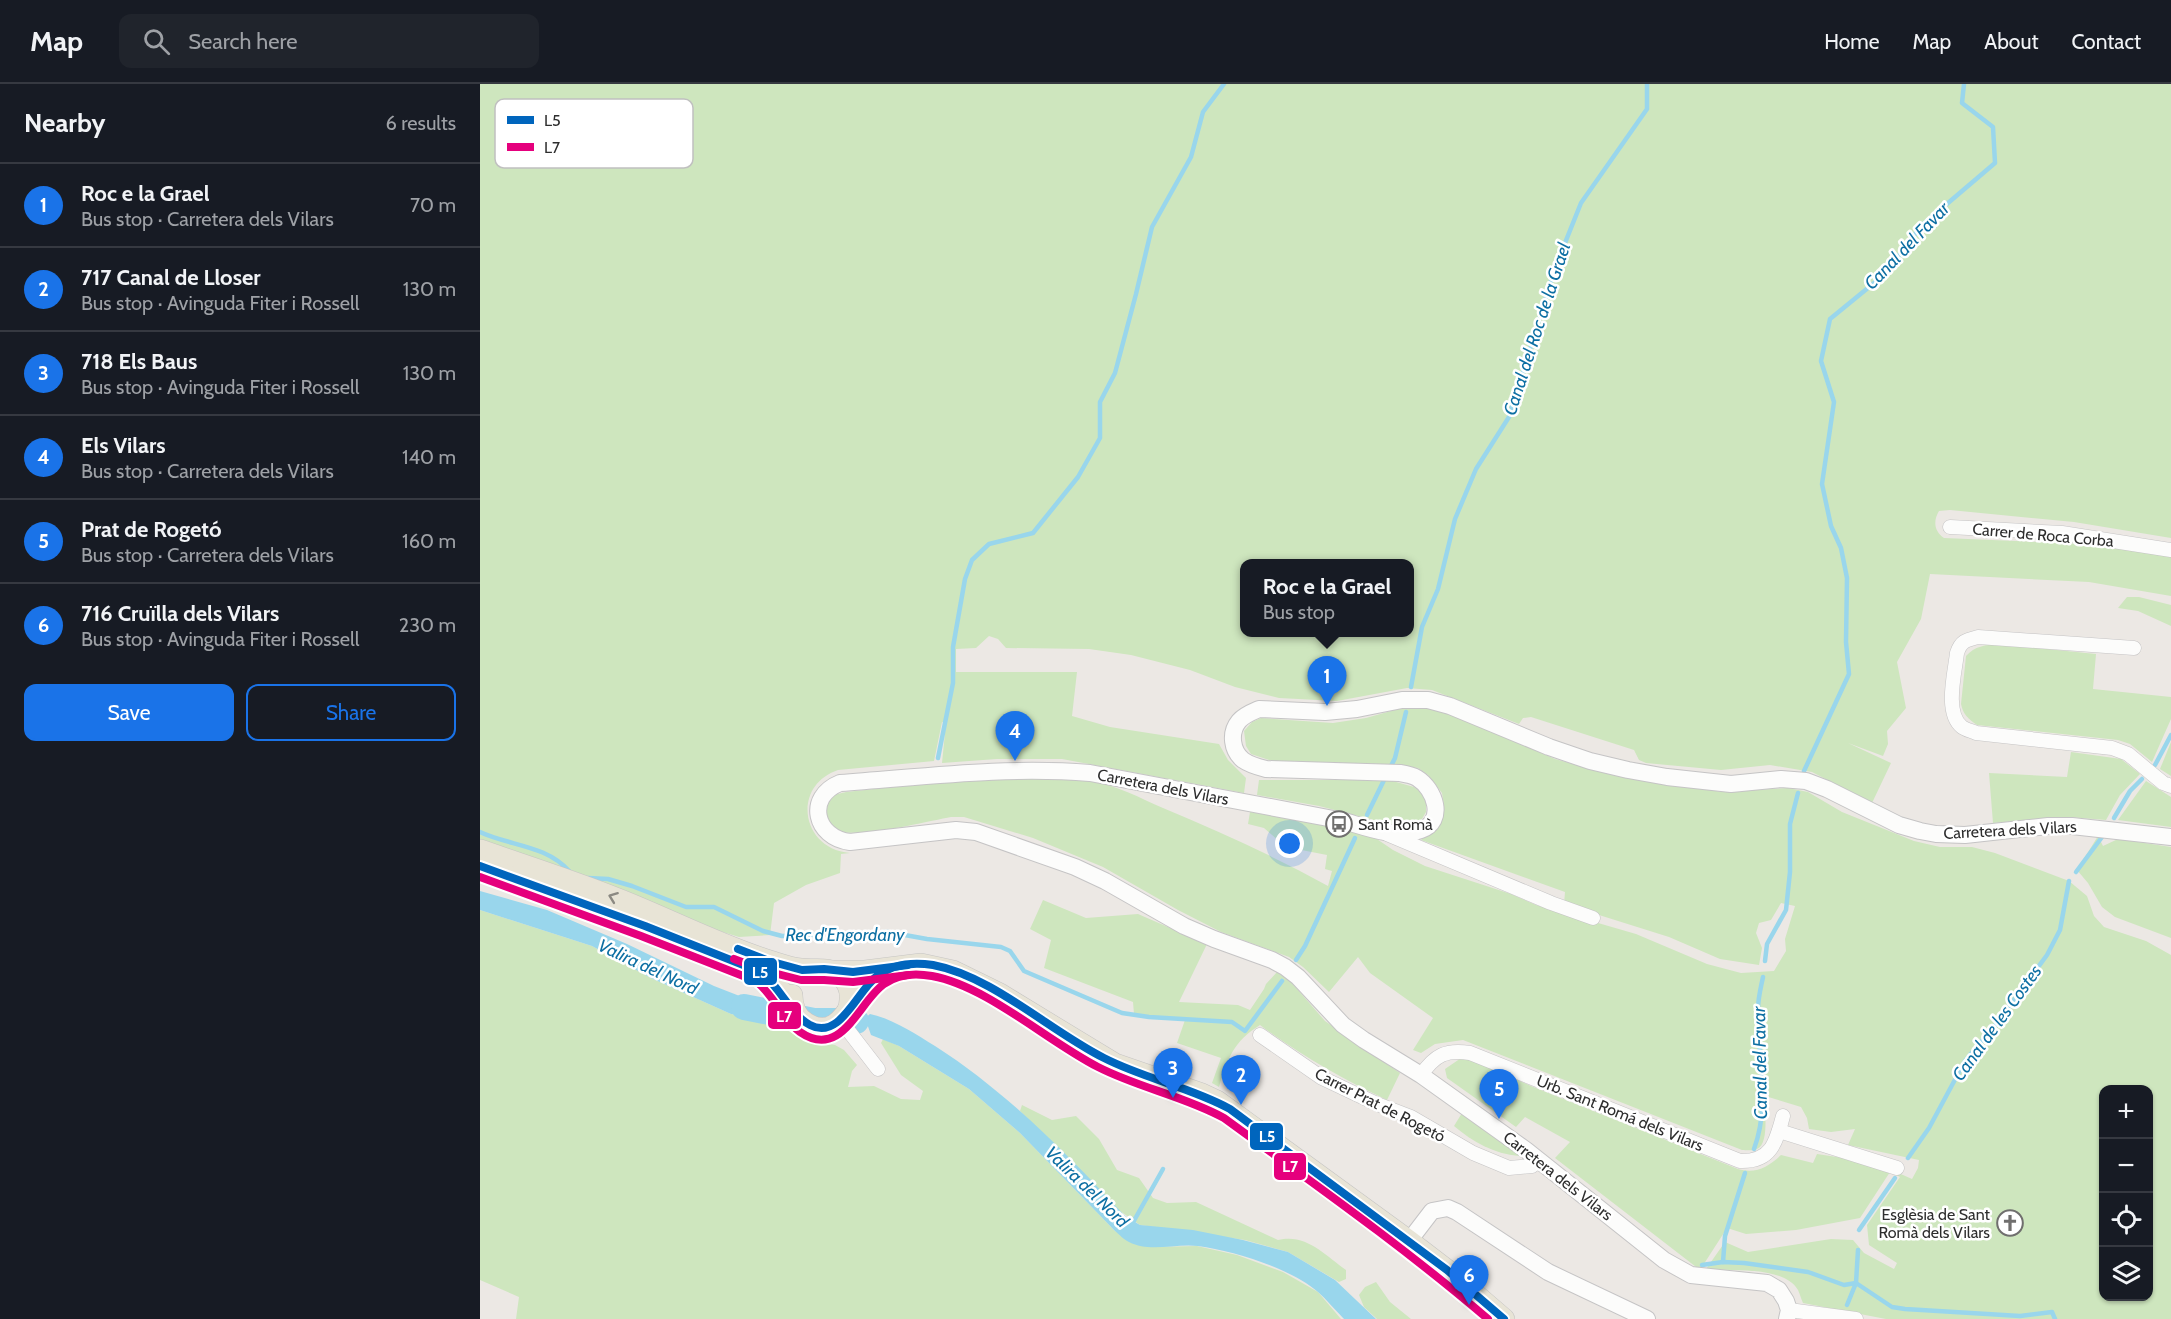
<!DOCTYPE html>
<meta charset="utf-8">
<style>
body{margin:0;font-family:Cabin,sans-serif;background:#20242c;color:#f1f3f6}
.controls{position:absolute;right:18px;bottom:18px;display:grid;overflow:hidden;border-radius:12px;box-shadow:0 2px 4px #0004}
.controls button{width:54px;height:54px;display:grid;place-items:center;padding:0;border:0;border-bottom:2px solid #363941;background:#171b24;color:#f1f3f6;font:30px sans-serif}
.you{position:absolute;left:810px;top:760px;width:21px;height:21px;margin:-15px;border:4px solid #fff;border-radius:50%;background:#1a73e8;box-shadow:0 0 0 9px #1a73e833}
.badge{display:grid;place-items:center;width:39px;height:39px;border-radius:50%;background:#1a73e8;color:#fff;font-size:20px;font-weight:700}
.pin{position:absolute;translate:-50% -50px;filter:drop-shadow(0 2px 3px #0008)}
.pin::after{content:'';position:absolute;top:32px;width:21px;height:18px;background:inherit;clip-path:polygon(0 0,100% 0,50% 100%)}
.popup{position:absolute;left:760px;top:475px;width:174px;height:78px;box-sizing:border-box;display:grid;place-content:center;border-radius:12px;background:#171b24;filter:drop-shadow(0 2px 4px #0005);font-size:20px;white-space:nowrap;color:#9ea1a6}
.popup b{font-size:22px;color:#f1f3f6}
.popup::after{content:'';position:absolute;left:50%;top:100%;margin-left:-12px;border:12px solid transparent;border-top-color:#171b24}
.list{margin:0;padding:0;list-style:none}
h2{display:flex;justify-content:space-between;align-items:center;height:78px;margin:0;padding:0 24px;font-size:26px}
h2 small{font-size:20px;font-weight:400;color:#9ea1a6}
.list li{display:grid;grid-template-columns:39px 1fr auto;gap:18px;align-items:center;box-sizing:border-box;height:84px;padding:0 24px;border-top:2px solid #363941}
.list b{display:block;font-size:22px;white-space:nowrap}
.list p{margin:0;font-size:20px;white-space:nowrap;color:#9ea1a6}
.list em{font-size:20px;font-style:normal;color:#9ea1a6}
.actions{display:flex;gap:12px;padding:18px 24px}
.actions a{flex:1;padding:14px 0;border:2px solid #1a73e8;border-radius:12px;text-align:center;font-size:21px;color:#1a73e8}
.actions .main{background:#1a73e8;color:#fff}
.icon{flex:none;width:33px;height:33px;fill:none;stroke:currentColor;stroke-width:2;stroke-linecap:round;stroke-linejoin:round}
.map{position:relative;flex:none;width:1691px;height:1235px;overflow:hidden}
header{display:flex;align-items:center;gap:36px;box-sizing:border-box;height:84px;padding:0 30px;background:#171b24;border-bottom:2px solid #363941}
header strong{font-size:28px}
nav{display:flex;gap:33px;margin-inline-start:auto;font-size:21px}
.search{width:420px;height:54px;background:#20242c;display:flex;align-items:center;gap:15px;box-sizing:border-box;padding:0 21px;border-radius:12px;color:#9ea1a6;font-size:22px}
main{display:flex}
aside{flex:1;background:#171b24}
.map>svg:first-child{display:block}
.green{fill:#cee6be;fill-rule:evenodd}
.water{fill:#99d6ec}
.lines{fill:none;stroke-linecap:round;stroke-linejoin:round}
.stream{stroke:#99d6ec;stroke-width:4.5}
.river{stroke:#99d6ec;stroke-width:26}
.minor-casing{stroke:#c5c4c5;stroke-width:15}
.tertiary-casing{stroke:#c5c4c5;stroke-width:18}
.primary-casing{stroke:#c6c5c4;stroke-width:22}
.minor{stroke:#fcfcfb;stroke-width:14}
.tertiary{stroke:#fcfcfb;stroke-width:16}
.primary{stroke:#e8e4d6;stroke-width:21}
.bus-1-casing{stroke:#fff;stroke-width:12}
.bus-2-casing{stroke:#fff;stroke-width:12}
.bus-1{stroke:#0065bd;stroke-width:8}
.bus-2{stroke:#e5007d;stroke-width:8}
.oneway{stroke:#8b8982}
.labels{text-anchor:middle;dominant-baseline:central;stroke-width:5;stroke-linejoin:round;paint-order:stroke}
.street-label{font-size:16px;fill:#2e2e2e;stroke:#fff}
.poi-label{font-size:16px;fill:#2e2e2e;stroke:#fff;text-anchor:start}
.water-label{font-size:18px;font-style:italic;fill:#0d6fa3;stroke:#fff}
.key{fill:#fff;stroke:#c0c0c0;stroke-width:1.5}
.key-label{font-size:16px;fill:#2e2e2e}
.line-badge{stroke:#fff;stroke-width:2}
.badge-label{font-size:16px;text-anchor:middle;font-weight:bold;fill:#fff}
</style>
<header>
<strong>Map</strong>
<div class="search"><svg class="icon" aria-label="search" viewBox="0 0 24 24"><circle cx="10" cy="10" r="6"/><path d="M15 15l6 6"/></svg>Search here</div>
<nav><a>Home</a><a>Map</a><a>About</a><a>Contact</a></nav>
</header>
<main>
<aside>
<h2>Nearby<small>6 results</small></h2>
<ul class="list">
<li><span class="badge">1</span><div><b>Roc e la Grael</b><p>Bus stop · Carretera dels Vilars</p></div><em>70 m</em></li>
<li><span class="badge">2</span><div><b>717 Canal de Lloser</b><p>Bus stop · Avinguda Fiter i Rossell</p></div><em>130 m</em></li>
<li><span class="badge">3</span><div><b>718 Els Baus</b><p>Bus stop · Avinguda Fiter i Rossell</p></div><em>130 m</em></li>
<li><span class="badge">4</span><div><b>Els Vilars</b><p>Bus stop · Carretera dels Vilars</p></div><em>140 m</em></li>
<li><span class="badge">5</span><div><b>Prat de Rogetó</b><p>Bus stop · Carretera dels Vilars</p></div><em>160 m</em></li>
<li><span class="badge">6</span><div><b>716 Cruïlla dels Vilars</b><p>Bus stop · Avinguda Fiter i Rossell</p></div><em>230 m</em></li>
</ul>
<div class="actions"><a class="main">Save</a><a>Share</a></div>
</aside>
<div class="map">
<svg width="1691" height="1235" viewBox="0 0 1691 1235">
<rect width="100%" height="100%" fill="#ece8e4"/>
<!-- green -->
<g class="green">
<path d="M 0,0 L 1691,0 L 1691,454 L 1594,438 L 1470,426 L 1459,427 C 1453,437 1454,447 1464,454 L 1585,459 L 1652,464 L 1691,472 L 1691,512 L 1609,498 L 1450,490 L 1441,535 L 1417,578 L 1426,624 L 1407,647 L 1408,660 L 1403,672 L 1368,659 L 1411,679 L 1392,719 L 1332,688 L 1290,681 L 1241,686 L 1166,679 L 1159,676 L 1154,666 L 1051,633 L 1043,634 L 1039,640 L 952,606 L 927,604 L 857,617 L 799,614 L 755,603 L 710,586 L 651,571 L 609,565 L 526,564 L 518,555 L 509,552 L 496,564 L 476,565 L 476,588 L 597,588 L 592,632 L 630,643 L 739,660 L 748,676 L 766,694 L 764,709 L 582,675 L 517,675 L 462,679 L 466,639 L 462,638 L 454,677 L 358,686 C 311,702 321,765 370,769 L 361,770 L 360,789 L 326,801 L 294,819 L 290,851 L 259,853 L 210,838 L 0,761 ZM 764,480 L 930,480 L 930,548 L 764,548 Z"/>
<path d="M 1647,513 L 1659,513 L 1691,521 L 1691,542 L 1658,527 L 1638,524 Z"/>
<path d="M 1518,560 L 1616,570 L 1613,605 L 1691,613 L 1691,635 L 1672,678 L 1650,660 L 1638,656 L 1497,641 C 1488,635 1483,630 1481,620 L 1486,572 C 1495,562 1505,561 1518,560 Z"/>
<path d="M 938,624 L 959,626 L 992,639 L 1075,675 L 1122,688 L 1242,708 L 1308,704 L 1328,708 L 1362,728 L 1434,757 L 1460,763 L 1492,763 L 1515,769 L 1589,797 L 1607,812 L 1614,832 L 1624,843 L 1666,857 L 1691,871 L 1691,1235 L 1406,1235 L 1323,1219 C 1321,1215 1320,1210 1318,1206 C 1303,1181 1251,1188 1226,1185 L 1245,1158 L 1268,1168 L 1351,1155 L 1373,1156 L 1384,1169 L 1414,1185 L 1417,1179 L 1389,1161 L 1387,1141 L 1420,1093 L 1410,1088 L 1380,1134 L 1316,1146 L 1266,1150 L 1247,1144 L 1220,1186 L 1075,1074 L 1090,1058 L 1045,1033 L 1036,1043 L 967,994 L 965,985 L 984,972 L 1051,1002 L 1258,1085 C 1276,1090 1288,1083 1301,1071 L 1333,1079 L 1337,1070 L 1396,1079 L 1432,1095 L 1438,1084 L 1439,1076 L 1368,1061 L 1375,1045 L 1351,1048 L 1329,1045 L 1327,1034 L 1321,1023 L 1285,1012 C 1284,1023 1290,1060 1277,1065 C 1273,1067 1266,1066 1262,1066 L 983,956 L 955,960 L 941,969 L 933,966 L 953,934 L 890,889 L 878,873 L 849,908 L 823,883 L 809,873 L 741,848 L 698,826 L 623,783 L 553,754 L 484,733 L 471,733 C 449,737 372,756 355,746 C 345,739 344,721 353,713 C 356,710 362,709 366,708 C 446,700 530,685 611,697 C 636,701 660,714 683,724 C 740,748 794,772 848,802 L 852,787 L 845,785 L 847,771 L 806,763 L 784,744 L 768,740 L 770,728 L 872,745 L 891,751 L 913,766 L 945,782 L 1031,810 L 1056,821 L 1156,850 L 1227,880 L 1261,889 L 1294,887 L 1306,867 L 1305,855 L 1315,822 L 1301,819 L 1291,836 L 1279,839 L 1276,849 L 1282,864 L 1279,881 L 1240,875 L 1189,853 L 1084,820 L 1085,808 L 941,756 L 961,738 L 964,722 L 962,709 L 948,691 L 938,684 L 902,680 L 792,677 L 771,670 L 766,662 L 764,647 L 772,638 L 781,634 L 853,639 L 886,634 L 918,625 ZM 1624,1006 L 1668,1006 L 1668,1212 L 1624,1212 Z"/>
<path d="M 1691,658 L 1691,692 L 1680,685 Z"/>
<path d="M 1591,668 L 1641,675 L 1660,690 L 1640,711 L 1626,736 L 1589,733 L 1513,739 L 1509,689 L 1587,693 Z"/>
<path d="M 779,696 L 909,696 L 934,703 L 943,710 L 946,719 L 946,728 L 942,735 L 934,742 L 921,743 L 839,722 L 777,711 Z"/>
<path d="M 1666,697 L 1691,713 L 1691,743 L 1638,736 Z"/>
<path d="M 1618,752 L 1623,762 L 1638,755 L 1691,763 L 1691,854 L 1635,833 L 1622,823 L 1608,799 L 1597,786 Z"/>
<path d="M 563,816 L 606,834 L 658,830 L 727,860 L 699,918 L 758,921 L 770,926 L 784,905 L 786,900 L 797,888 L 811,898 L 845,937 L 920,989 L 907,1016 C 862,995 820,971 780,941 C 753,958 748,974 739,1003 L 732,999 L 741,974 L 697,959 L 705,936 L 735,938 L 654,930 L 653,918 L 564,884 L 571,856 L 550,845 Z"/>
<path d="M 0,826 L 112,862 L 171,894 L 251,930 L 300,938 L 307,946 L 323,956 L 355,961 L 364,966 L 377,981 L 372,987 L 368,1003 L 394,1002 L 421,1015 L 440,1016 L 443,1007 L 421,991 L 401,959 L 403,955 L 419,962 L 489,1005 L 540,1049 L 635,1147 L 669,1163 L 717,1162 L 757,1171 L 803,1188 L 838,1208 L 861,1235 L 36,1235 L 39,1213 L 0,1196 Z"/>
<path d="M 542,1021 L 572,1036 L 596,1032 L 619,1055 L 637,1086 L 659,1094 L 673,1114 L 687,1119 L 716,1118 L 798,1156 C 826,1149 845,1171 866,1186 L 866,1195 L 859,1198 L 808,1168 L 765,1156 L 660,1141 L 640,1127 L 540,1027 Z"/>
<path d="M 982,1029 L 1041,1070 L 1039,1072 C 1014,1070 993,1058 974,1042 Z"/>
<path d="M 896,1198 L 910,1218 L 931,1235 L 897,1235 L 884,1223 L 879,1211 L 885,1203 Z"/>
</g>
<!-- water -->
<g class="water">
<path d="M 0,807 L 67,826 L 147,860 L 234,902 L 275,918 L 293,919 L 300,938 L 251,930 L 171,894 L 112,862 L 0,826 Z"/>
<path d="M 390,930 C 413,935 434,949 455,962 C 527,1008 587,1070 645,1132 L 660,1141 L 713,1146 L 763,1156 L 808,1168 L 855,1196 L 896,1235 L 864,1235 C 855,1226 847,1216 838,1208 C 810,1184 754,1167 718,1162 C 696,1159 670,1169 649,1158 C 644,1156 639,1150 635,1147 L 540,1049 L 489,1005 L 419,962 L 391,951 L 385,934 Z"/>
</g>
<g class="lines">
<!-- stream -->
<g class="stream">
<path d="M 931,603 L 942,543 L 958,505 L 975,435 L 996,385 L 1029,333 L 1075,184 L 1101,119 L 1167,25 L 1167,0"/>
<path d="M 458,674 L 473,599 L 473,563 L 485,495 L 492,476 L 509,460 L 553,449 L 598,393 L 620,354 L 620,318 L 635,289 L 656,210 L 672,143 L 711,73 L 723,28 L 744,0"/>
<path d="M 1675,681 L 1691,651"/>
<path d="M 909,686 L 915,674 L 926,628"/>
<path d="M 1324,687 L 1369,590 L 1366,558 L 1367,494 L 1361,464 L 1351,442 L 1342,400 L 1354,318 L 1341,277 L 1350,235 L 1405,190 L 1441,142 L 1515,79 L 1513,43 L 1482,19 L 1484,0"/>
<path d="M 887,731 L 905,694"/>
<path d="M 1634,734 L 1650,707 L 1662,695"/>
<path d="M 0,748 C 30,762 66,761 89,787"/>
<path d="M 1596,788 L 1625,749"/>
<path d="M 108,794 L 128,795 L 152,802 L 206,823 L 234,823 L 283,847 L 302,852 L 408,848 L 447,855 L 521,863 L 530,867 L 544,887 L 642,929 L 669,933 L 752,938 L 765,947 L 802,897"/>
<path d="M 816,876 L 825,862 L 875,754"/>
<path d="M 1285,877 L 1287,860 L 1306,826 L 1310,788 L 1310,740 L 1318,709"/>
<path d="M 1274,1065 C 1291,1020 1277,972 1278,925 C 1278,914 1281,903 1283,893"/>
<path d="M 1428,1074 L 1449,1044 L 1485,977 L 1517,939 L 1567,871 L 1580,846 L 1589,797"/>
<path d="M 651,1142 L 683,1085"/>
<path d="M 1379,1146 L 1415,1094"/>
<path d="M 1243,1178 L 1245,1152 L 1265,1089"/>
<path d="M 1222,1181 L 1243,1178 L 1264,1179 L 1328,1188 L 1364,1201 L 1376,1199 L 1412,1223 L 1425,1225 L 1540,1232 L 1572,1228 L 1575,1235"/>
<path d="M 1367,1221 L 1376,1199 L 1378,1166"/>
</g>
<!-- river -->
<path class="river" d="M 264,923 L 334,937 L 376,937"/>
<!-- minor casing -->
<g class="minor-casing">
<g id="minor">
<path d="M 1470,443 L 1582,449 L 1691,466"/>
<path d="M 1654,564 L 1498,553 C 1486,556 1481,557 1477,569 C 1475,588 1464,629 1482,643 C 1486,646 1492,647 1496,649 L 1632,664 L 1648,670 L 1683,699 L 1691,702"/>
<path d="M 907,750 L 1071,819 L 1113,834"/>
<path d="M 361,937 L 398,985"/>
<path d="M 780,951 L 842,994 L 897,1020 L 931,1033 L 993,1069 L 1029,1084 L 1052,1082 L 1059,1076"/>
<path d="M 941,991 C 955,971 966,965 990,969 L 1260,1077 C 1291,1078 1296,1059 1303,1032"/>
<path d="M 1299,1047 L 1417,1084"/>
<path d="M 1309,1226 L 1376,1235"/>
</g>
</g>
<!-- tertiary casing -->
<g class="tertiary-casing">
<g id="tertiary">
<path d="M 929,1157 L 952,1127 L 968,1124 L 977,1128 L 1068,1188 L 1167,1235"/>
<path d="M 1307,1235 L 1309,1226 L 1306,1217 L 1299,1206 L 1287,1199 L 1211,1191 L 1184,1176 L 1046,1066 L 941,991 L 884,956 L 863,941 L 818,893 L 805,883 L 792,876 L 734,855 L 704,842 L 625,797 L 595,783 L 496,748 L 476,746 L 370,758 C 335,754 325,713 360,699 C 444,693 525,682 610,689 L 864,737 C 888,744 915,755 941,746 C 966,737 955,705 937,694 C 932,691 926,690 920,689 L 786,685 C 778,683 770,681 763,676 C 752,667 749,649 759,637 C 764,631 772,628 779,625 L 845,628 L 877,625 L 922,616 L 948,616 L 970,622 L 1069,663 L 1110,677 L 1148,686 L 1187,693 L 1251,700 L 1301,695 L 1326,697 L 1347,705 L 1419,741 L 1440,747 L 1456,750 L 1485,751 L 1568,742 L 1592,742 L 1691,753"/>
</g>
</g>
<!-- primary casing -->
<g class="primary-casing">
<g id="primary">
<path d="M 0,766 C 46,782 93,797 138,815 C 189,835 238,861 290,877 C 300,880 311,884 321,885 C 335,887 348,882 361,892 C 372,902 372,916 367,929"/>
<path d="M 0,782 L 173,845"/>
<path d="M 260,881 C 290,892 296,897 313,924"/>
<path d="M 353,887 L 385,887 L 441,880 L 473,887 L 520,910 L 635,980 L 722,1010 L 737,1017 L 929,1157 L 967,1186 L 1024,1235"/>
<path d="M 312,911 C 312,922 316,933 326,939 C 354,957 367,927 380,909 C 387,899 398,890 409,885"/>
</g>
</g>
<!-- minor -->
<use href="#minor" class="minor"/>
<!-- tertiary -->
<use href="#tertiary" class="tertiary"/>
<!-- primary -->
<use href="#primary" class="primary"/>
<!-- bus-1 casing -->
<g class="bus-1-casing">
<g id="bus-1">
<path d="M 0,782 L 165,842 L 281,888 C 299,902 312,932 330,941 C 360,957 377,907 397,892 C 413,880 434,878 453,881 C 512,892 570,947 624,974 C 665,995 710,1003 750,1025 L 967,1186 L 1024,1235"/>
<path d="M 258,865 L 289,877 L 322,886 L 344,885 L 373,888 L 428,881"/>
</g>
</g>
<!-- bus-2 casing -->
<g class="bus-2-casing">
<g id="bus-2">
<path d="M 0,793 L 161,852 L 276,897 C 294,911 302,935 320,948 C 362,977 379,917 404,900 C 418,890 436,889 452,892 C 507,902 567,957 618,983 C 659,1004 704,1012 744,1034 C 833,1099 924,1163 1008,1235"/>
<path d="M 254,875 L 286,887 L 321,896 L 344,896 L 373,898 L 429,891"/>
</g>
</g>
<!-- bus-1 -->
<use href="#bus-1" class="bus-1"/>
<!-- bus-2 -->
<use href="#bus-2" class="bus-2"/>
</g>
<!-- one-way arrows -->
<defs><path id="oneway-chevron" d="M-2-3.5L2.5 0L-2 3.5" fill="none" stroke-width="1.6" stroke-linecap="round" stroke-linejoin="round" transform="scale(1.5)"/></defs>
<use class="oneway" href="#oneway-chevron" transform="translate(133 813) rotate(-159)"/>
<!-- icons -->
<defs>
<g id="bus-ring" transform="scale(1.35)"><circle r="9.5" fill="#fff" stroke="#706f6e" stroke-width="1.5"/><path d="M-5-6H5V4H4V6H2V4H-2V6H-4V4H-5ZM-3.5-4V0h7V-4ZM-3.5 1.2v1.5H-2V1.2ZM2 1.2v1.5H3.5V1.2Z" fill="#706f6e"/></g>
<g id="church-ring" transform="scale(1.35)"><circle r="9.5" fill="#fff" stroke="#706f6e" stroke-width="1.5"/><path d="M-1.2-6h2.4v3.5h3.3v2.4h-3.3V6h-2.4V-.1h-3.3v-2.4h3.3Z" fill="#706f6e"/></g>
</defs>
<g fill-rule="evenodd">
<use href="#bus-ring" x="859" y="740"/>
<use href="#church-ring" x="1530" y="1139"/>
</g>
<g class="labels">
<!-- street labels -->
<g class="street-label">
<text transform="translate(1563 451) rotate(5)">Carrer de Roca Corba</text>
<text transform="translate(683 703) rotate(11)">Carretera dels Vilars</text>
<text transform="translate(1530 746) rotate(-3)">Carretera dels Vilars</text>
<text transform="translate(900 1021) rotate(27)">Carrer Prat de Rogetó</text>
<text transform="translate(1140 1029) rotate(22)">Urb. Sant Romá dels Vilars</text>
<text transform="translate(1078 1092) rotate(38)">Carretera dels Vilars</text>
</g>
<!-- poi labels -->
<g class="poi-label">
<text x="878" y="740">Sant Romà</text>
<text x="1510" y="1130" text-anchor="end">Esglèsia de Sant<tspan x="1510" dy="18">Romà dels Vilars</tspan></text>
</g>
<!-- water labels -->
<g class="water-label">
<text transform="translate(1427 162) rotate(-46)">Canal del Favar</text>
<text transform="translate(1057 245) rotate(-72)">Canal del Roc de la Grael</text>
<text x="365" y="851">Rec d'Engordany</text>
<text transform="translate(168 883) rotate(25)">Valira del Nord</text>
<text transform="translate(1517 939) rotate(-54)">Canal de les Costes</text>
<text transform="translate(1280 979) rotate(-91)">Canal del Favar</text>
<text transform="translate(607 1103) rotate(44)">Valira del Nord</text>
</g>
</g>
<!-- legend -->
<rect x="15" y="15" width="198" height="69" rx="9" class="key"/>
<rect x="27" y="32" width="27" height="8" fill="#0065bd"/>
<rect x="27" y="59" width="27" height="8" fill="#e5007d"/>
<g class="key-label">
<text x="64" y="42">L5</text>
<text x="64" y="69">L7</text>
</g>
<g class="line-badge">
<rect x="263" y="873" width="35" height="29" rx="6" fill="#0065bd"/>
<rect x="287" y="917" width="35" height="29" rx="6" fill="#e5007d"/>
<rect x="769" y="1038" width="35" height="29" rx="6" fill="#0065bd"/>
<rect x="793" y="1068" width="34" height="29" rx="6" fill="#e5007d"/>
</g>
<g class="badge-label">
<text x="280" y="894">L5</text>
<text x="304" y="938">L7</text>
<text x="787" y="1058">L5</text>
<text x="810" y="1088">L7</text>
</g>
</svg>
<div class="controls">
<button>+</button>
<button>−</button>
<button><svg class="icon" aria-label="locate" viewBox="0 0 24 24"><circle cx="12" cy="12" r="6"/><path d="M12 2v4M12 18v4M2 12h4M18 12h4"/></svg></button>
<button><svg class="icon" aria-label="layers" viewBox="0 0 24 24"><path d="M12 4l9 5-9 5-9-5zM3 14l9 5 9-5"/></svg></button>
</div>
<div class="you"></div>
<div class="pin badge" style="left:847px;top:622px">1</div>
<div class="popup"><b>Roc e la Grael</b>Bus stop</div>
<div class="pin badge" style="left:761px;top:1021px">2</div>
<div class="pin badge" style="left:693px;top:1014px">3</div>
<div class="pin badge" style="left:535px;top:677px">4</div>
<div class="pin badge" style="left:1019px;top:1035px">5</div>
<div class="pin badge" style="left:989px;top:1221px">6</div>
</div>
</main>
